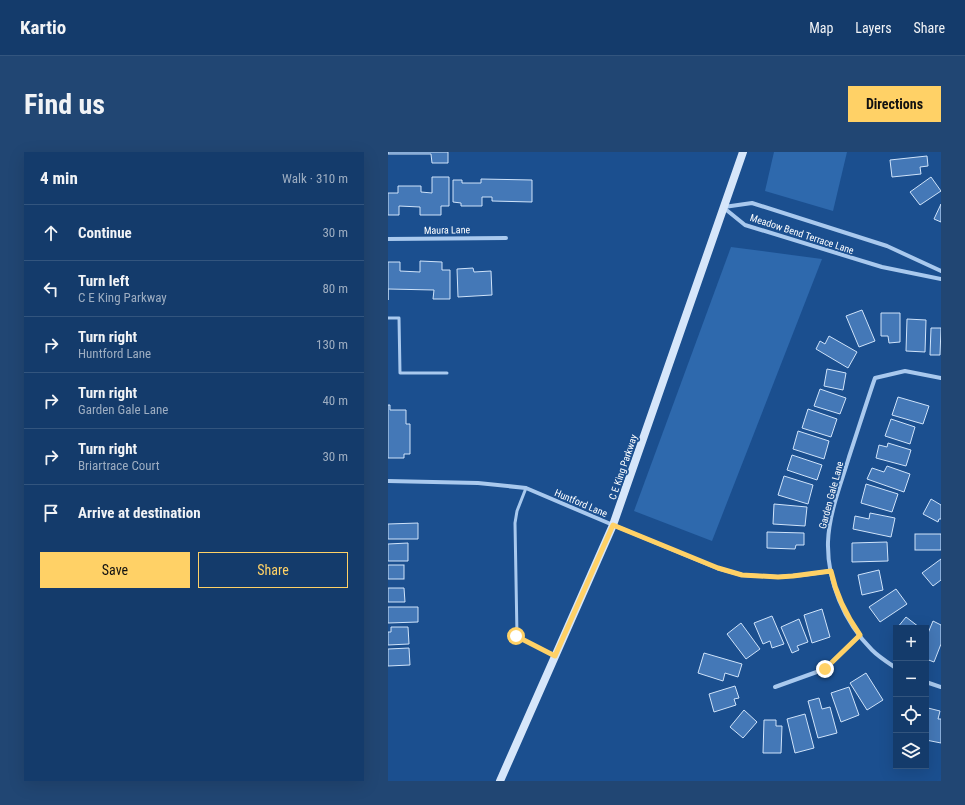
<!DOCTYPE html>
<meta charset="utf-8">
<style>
body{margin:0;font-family:"Roboto Condensed",sans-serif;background:#214673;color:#f1f3f6}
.controls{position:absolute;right:12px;bottom:12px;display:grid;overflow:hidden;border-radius:0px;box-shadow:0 4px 16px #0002}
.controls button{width:36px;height:36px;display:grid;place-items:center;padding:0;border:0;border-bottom:1px solid #33557e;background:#143b6b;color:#f1f3f6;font:20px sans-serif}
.stop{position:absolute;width:12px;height:12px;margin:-9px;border:3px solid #ffd166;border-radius:50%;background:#fff}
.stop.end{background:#ffd166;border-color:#fff;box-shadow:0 1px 4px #0008}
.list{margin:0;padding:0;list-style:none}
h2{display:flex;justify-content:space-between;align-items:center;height:52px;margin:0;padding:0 16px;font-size:17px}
h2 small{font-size:13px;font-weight:400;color:#9dadc1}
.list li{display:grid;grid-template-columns:26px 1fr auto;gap:12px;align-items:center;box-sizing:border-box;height:56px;padding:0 16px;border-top:1px solid #33557e}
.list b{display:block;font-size:15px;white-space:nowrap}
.list p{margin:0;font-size:13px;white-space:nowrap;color:#9dadc1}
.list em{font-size:13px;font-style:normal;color:#9dadc1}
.actions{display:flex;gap:8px;padding:12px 16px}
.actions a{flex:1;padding:9px 0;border:1px solid #ffd166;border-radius:0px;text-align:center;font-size:14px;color:#ffd166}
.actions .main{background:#ffd166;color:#111}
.icon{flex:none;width:22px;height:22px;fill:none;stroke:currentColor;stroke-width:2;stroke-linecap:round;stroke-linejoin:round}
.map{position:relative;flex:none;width:553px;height:629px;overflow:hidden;border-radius:0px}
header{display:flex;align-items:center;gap:24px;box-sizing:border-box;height:56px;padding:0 20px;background:#143b6b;border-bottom:1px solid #33557e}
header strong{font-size:19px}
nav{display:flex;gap:22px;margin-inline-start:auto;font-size:14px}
.intro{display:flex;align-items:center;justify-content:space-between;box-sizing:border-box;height:96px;padding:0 24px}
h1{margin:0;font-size:28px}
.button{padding:10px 18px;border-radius:0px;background:#ffd166;color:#111;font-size:14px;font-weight:700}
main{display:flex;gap:24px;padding:0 24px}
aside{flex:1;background:#143b6b;border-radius:0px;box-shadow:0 4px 16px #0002}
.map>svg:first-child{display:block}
.green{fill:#2e69ad}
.building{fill:#4478b7;stroke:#cfe3fa}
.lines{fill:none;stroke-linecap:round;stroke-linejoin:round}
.lane{stroke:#a9c9ee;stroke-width:3}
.street{stroke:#a9c9ee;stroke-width:4}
.secondary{stroke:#d6e6fa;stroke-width:8}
.route{stroke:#ffd166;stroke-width:5}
.labels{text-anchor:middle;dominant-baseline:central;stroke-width:3.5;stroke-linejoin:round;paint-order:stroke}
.street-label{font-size:10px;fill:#fff;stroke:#1b4f8f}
</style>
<header>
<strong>Kartio</strong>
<nav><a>Map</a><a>Layers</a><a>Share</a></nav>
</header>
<div class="intro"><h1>Find us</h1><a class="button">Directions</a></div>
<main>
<aside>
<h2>4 min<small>Walk · 310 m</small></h2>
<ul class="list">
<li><svg class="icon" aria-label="ahead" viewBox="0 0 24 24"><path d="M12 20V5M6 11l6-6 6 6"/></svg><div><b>Continue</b></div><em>30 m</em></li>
<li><svg class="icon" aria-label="left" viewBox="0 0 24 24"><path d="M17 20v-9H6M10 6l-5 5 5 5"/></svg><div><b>Turn left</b><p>C E King Parkway</p></div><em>80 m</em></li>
<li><svg class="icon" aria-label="right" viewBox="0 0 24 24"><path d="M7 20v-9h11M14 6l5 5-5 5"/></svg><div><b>Turn right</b><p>Huntford Lane</p></div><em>130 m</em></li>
<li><svg class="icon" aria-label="right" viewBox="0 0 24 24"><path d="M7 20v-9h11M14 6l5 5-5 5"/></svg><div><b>Turn right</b><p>Garden Gale Lane</p></div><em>40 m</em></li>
<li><svg class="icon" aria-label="right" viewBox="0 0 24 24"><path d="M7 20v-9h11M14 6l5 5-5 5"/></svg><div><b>Turn right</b><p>Briartrace Court</p></div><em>30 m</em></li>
<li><svg class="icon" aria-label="arrive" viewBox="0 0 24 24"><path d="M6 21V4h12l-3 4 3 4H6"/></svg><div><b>Arrive at destination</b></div></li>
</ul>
<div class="actions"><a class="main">Save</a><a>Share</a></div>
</aside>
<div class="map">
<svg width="553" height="629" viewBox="0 0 553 629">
<rect width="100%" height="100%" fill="#1b4f8f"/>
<!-- green -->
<g class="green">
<path d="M 386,0 L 459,0 L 445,59 L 377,39 Z"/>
<path d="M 343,95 L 434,107 L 324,389 L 246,359 Z"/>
</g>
<!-- building -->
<g class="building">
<path d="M 0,0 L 60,0 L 60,11 L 44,11 L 43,2 L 0,2 Z"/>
<path d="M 539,4 L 540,14 L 532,15 L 533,22 L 504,25 L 502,8 Z"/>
<path d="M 44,25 L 61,25 L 61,54 L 53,54 L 53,63 L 32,63 L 32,55 L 11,54 L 11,63 L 0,63 L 0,41 L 10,41 L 10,34 L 33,34 L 33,40 L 44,41 Z"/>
<path d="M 543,25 L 553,39 L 532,53 L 522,40 Z"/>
<path d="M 93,27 L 144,28 L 144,50 L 104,49 L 104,45 L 94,45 L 94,54 L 73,54 L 73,51 L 65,50 L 65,28 L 74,28 L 74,31 L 93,31 Z"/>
<path d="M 553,52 L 553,70 L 546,67 Z"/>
<path d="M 32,109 L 54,110 L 54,118 L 62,118 L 62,147 L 45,147 L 46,138 L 0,137 L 0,148 L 0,110 L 12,110 L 12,119 L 32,120 Z"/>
<path d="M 85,116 L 86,120 L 103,119 L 104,143 L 70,145 L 69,117 Z"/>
<path d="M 474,158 L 487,189 L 471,195 L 458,164 Z"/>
<path d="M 493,161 L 512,161 L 512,190 L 501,191 L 500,184 L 493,184 Z"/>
<path d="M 519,167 L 538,168 L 537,200 L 518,199 Z"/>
<path d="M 543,176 L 553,176 L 552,203 L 542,203 Z"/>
<path d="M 441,184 L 469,200 L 460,216 L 428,197 L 432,189 L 437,192 Z"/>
<path d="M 439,217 L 458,221 L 455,238 L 436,234 Z"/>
<path d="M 432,237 L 458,246 L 452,262 L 426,254 Z"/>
<path d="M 510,245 L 541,254 L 535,272 L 504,263 Z"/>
<path d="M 0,253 L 2,253 L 2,258 L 18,258 L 18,272 L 22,272 L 22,302 L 16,302 L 16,306 L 0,306 Z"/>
<path d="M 420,257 L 449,267 L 443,285 L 414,276 Z"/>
<path d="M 503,267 L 527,275 L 522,292 L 497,284 Z"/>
<path d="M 410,279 L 441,289 L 436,307 L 405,297 Z"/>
<path d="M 500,291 L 523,298 L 518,314 L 488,306 L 491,293 L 499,295 Z"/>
<path d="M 404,303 L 434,313 L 429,328 L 399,318 Z"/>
<path d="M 499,314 L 522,322 L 516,340 L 479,327 L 484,316 L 496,320 Z"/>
<path d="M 396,324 L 425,333 L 420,352 L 390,343 Z"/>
<path d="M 478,332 L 510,342 L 504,360 L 473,351 Z"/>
<path d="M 543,347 L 553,353 L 553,367 L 551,367 L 550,370 L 535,362 Z"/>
<path d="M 386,352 L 419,355 L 417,374 L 385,372 Z"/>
<path d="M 482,361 L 507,366 L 503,385 L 465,377 L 467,364 L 481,367 Z"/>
<path d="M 30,371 L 30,387 L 0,387 L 0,372 Z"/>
<path d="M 379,380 L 416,381 L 416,393 L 408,393 L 407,397 L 379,396 Z"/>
<rect x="527" y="382" width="26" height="16"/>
<path d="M 499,390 L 500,409 L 464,410 L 464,391 Z"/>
<path d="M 20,391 L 20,409 L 0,409 L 0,392 Z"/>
<path d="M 553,407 L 553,428 L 545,434 L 534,421 Z"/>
<rect x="0" y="413" width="16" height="14"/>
<path d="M 491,418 L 495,438 L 474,443 L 470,423 Z"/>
<path d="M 0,436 L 16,436 L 17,450 L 0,450 Z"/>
<path d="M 508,437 L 519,452 L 492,470 L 481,455 Z"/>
<path d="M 0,455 L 30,455 L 30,470 L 0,471 Z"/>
<path d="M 434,457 L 442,485 L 424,491 L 416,463 Z"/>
<path d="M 384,464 L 396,492 L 384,496 L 382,489 L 375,492 L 366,471 Z"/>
<path d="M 518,465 L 531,475 L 531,476 L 509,476 Z"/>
<path d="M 411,467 L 420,490 L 409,494 L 411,498 L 404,501 L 393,475 Z"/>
<path d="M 545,469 L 553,473 L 553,492 L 546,510 L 538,507 L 538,486 Z"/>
<path d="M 353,471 L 372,497 L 358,507 L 339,482 Z"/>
<path d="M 3,475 L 20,475 L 21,492 L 0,493 L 0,480 L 3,480 Z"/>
<path d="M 21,496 L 22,513 L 0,514 L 0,497 Z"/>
<path d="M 316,501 L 354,512 L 350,525 L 337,521 L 335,529 L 310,521 Z"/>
<path d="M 478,521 L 495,548 L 479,558 L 462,531 Z"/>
<path d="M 347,534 L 351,546 L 346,547 L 348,553 L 326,560 L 321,542 Z"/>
<path d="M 461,535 L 471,563 L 453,570 L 443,541 Z"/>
<path d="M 431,546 L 434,557 L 442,555 L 449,581 L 430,586 L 420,549 Z"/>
<path d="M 540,556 L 552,559 L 550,567 L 553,567 L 553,591 L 538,588 L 538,566 Z"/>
<path d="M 356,558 L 369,570 L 355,586 L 342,575 Z"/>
<path d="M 417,562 L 426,596 L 407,601 L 399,567 Z"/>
<path d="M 376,568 L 388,568 L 388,574 L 394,574 L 393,601 L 375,601 Z"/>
</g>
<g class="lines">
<!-- lane -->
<g class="lane">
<path d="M 0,166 L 11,166 L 12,221 L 59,221"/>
<path d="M 138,336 L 129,359 L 127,371 L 129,484 L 166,504"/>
</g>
<!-- street -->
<g class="street">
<path d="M 336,55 L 364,51 L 499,94 L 553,119"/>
<path d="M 336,56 L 357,73 L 494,115 L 553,127"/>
<path d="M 0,87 L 118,86"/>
<path d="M 0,329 L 90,331 L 138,336 L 225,373 L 329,416 L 354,423 L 390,425 L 415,423 L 443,419"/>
<path d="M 508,516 C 499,510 491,505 484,498 C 456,470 439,429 440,390 C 441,361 453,332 461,305 C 470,278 478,252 487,226 L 517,219 L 553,226"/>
<path d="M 538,530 L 553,535"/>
<path d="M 387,535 L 437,517 L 472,483"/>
</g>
<!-- secondary -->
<path class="secondary" d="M 112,629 L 225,373 L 355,0"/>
</g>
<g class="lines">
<!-- route -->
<path class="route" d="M 128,484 L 167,504 L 225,373 L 330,416 L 354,423 L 390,425 L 405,424 L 443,419 C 448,443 458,463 472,483 L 437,517"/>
</g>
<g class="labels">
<!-- street labels -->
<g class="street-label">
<text transform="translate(59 78) rotate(-1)">Maura Lane</text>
<text transform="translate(414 82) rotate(18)">Meadow Bend Terrace Lane</text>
<text transform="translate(235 315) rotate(-71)">C E King Parkway</text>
<text transform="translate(443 343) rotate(-75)">Garden Gale Lane</text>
<text transform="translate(193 351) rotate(23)">Huntford Lane</text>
</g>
</g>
</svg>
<div class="controls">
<button>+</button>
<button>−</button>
<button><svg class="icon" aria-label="locate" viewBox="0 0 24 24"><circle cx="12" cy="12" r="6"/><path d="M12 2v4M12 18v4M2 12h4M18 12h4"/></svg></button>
<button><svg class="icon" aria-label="layers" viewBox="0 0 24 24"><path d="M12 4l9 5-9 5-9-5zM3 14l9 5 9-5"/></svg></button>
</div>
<div class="stop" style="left:128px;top:484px"></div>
<div class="stop end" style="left:437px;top:517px"></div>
</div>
</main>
